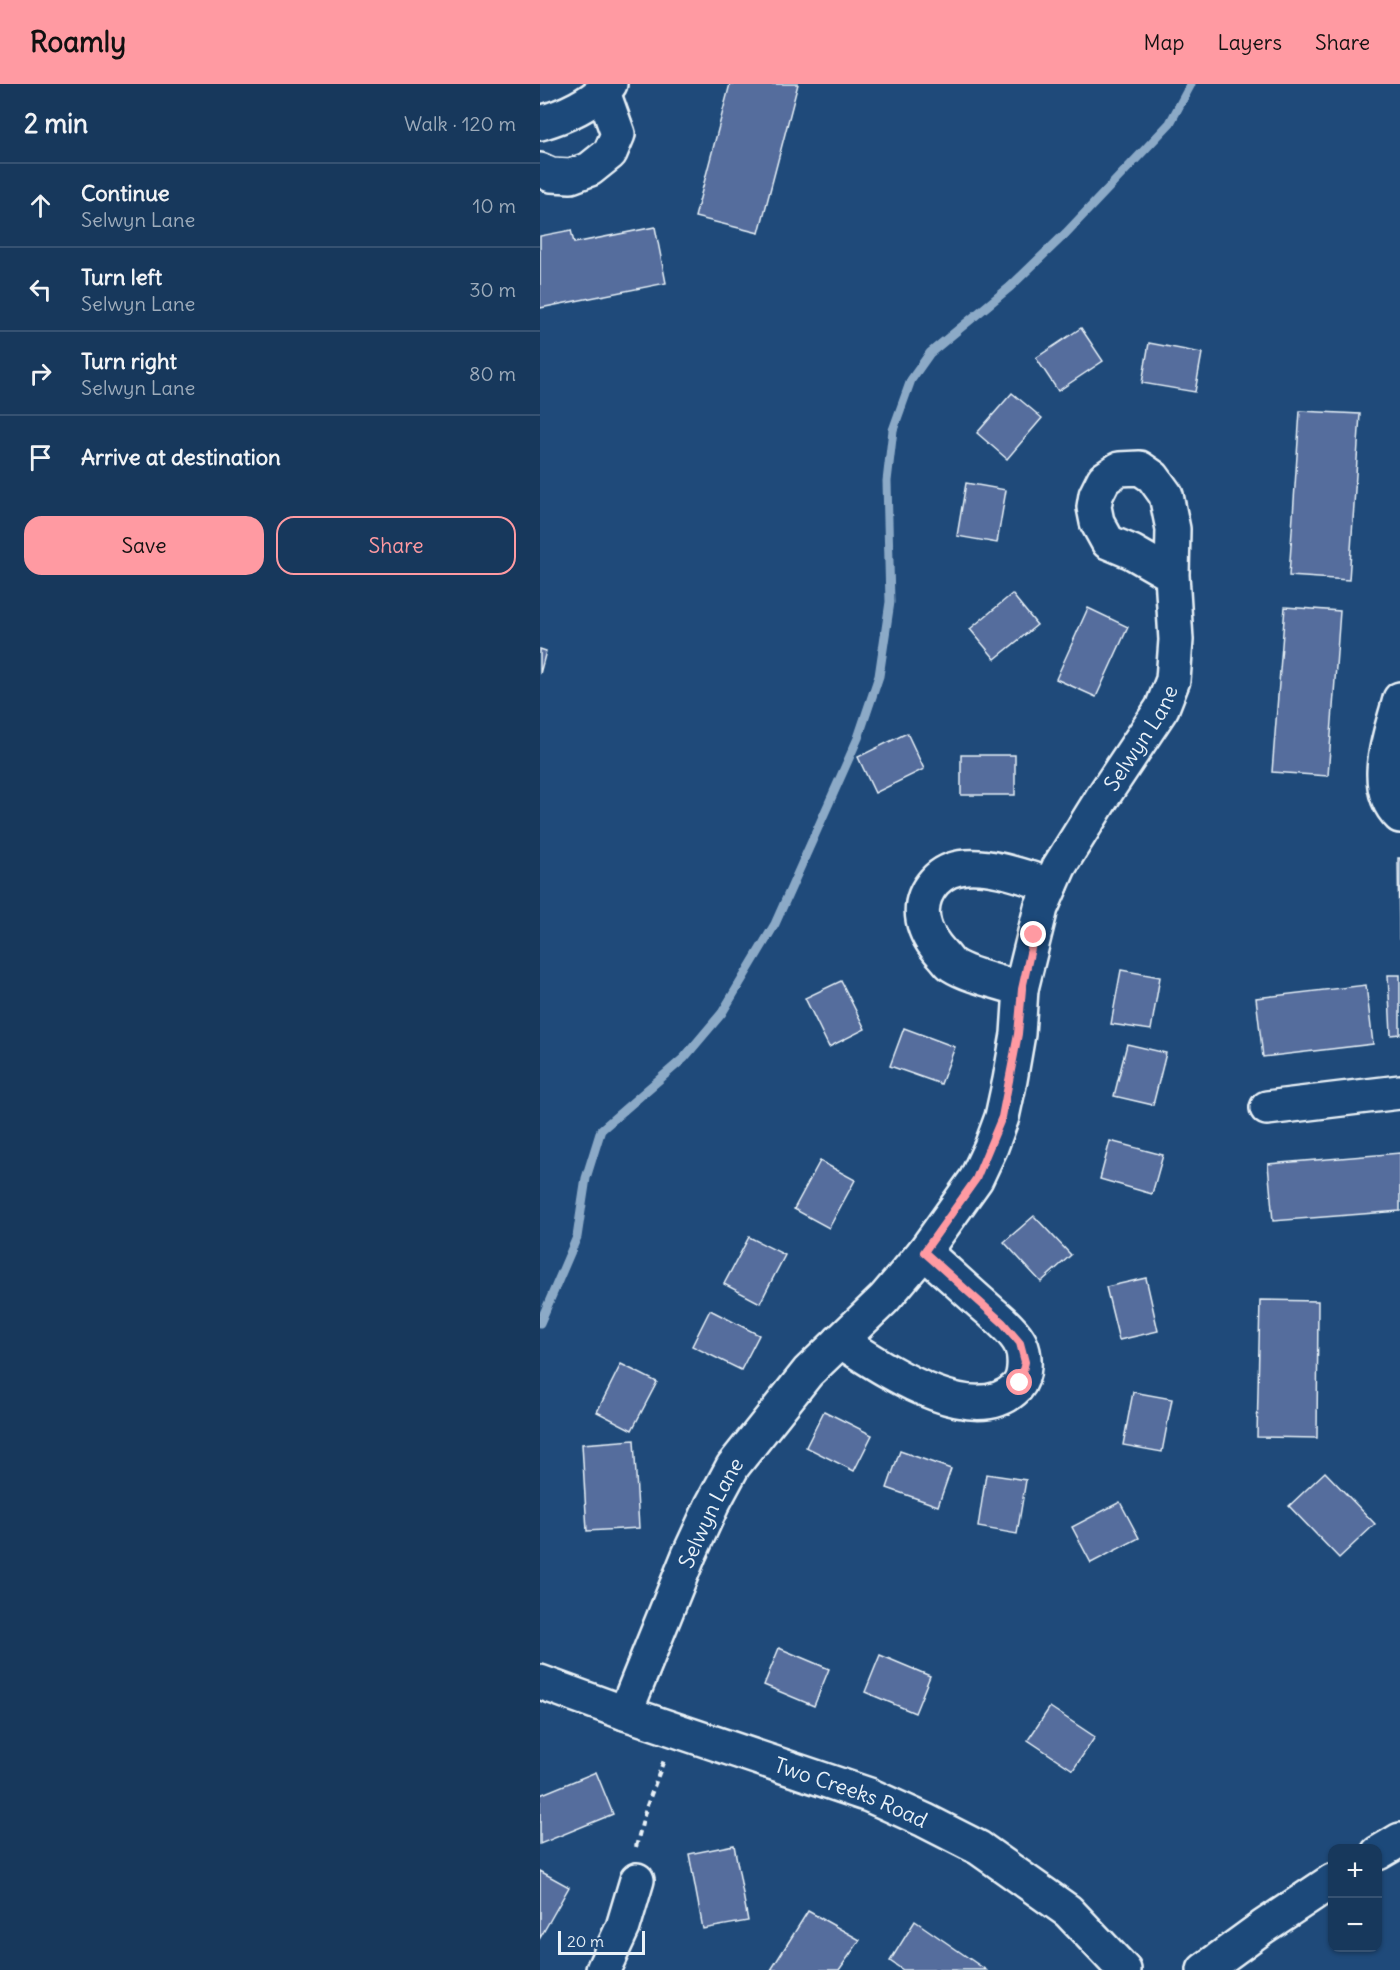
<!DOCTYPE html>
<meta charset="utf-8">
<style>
body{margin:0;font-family:Delius,sans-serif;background:#244365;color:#f1f3f6}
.controls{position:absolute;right:18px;bottom:18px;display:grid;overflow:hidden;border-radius:12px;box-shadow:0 2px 4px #0004}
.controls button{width:54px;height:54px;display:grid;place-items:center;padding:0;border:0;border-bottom:2px solid #365272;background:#17385c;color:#f1f3f6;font:30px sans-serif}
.scale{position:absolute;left:18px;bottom:15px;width:87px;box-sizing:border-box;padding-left:6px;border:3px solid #e8f1f8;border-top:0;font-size:16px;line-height:21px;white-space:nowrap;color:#e8f1f8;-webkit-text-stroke:4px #1f4a7a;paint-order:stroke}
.stop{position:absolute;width:18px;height:18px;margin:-14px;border:4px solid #ff9aa2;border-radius:50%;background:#fff}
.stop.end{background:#ff9aa2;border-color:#fff;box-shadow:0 2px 6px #0008}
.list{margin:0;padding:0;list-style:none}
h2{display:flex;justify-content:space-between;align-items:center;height:78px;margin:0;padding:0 24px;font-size:26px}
h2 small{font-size:20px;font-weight:400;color:#9eacbb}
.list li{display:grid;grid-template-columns:39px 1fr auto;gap:18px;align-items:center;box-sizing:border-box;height:84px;padding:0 24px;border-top:2px solid #365272}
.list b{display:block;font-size:22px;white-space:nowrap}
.list p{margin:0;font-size:20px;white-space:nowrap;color:#9eacbb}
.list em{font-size:20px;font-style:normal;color:#9eacbb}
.actions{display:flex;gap:12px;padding:18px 24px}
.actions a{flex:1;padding:14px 0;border:2px solid #ff9aa2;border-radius:18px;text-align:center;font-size:21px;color:#ff9aa2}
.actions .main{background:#ff9aa2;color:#111}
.icon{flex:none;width:33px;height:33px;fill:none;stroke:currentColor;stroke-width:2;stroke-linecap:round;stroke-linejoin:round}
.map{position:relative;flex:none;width:860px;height:1886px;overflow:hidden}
header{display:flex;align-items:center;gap:36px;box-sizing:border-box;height:84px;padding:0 30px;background:#ff9aa2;color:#111}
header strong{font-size:28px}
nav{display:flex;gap:33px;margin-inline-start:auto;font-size:21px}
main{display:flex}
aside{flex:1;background:#17385c}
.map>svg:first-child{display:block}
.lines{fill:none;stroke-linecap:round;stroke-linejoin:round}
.stream{stroke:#8caac7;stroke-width:9}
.building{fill:#546d9d;stroke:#e8f1f8;stroke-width:1.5}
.street-casing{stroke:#e8f1f8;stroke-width:38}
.secondary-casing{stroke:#e8f1f8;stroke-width:38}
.path{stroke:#e8f1f8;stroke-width:4;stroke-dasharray:6 4.5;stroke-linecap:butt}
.street{stroke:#1f4a7a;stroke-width:33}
.secondary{stroke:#1f4a7a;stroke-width:33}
.route{stroke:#ff9aa2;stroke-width:8}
.labels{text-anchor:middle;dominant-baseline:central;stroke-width:6;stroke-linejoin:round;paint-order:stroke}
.street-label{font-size:21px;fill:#e8f1f8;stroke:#1f4a7a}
</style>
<header>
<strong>Roamly</strong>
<nav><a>Map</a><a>Layers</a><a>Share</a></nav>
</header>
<main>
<aside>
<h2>2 min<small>Walk · 120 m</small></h2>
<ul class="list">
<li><svg class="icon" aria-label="ahead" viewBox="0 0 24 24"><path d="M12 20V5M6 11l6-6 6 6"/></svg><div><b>Continue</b><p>Selwyn Lane</p></div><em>10 m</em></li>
<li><svg class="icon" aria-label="left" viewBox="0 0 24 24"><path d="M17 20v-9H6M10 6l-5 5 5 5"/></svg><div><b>Turn left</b><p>Selwyn Lane</p></div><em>30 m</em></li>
<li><svg class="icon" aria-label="right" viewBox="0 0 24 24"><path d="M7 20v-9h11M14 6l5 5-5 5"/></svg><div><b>Turn right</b><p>Selwyn Lane</p></div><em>80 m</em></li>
<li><svg class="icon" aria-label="arrive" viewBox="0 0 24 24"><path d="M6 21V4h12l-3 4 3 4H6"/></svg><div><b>Arrive at destination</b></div></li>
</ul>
<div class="actions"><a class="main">Save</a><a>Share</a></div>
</aside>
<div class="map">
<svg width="860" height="1886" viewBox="0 0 860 1886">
<rect width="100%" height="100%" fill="#1f4a7a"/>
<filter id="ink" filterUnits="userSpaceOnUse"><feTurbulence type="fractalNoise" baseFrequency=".0167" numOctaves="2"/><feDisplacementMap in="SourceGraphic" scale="12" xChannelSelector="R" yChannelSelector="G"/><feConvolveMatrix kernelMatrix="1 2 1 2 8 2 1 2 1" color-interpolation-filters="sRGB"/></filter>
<g filter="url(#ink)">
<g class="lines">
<!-- stream -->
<path class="stream" d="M 0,1239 L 37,1153 L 46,1094 L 61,1046 L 144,974 L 182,929 L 235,840 L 318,654 L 339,592 L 350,518 L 347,397 L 353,346 L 371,296 L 390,269 L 470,203 L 526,149 L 630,39 L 651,0"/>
</g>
<!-- building -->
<g class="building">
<path d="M 190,0 L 258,0 L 219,149 L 155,133 Z"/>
<path d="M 115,143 L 126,199 L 0,224 L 0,152 L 31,146 L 34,159 Z"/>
<path d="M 541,244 L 563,277 L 518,307 L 496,274 Z"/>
<path d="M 609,259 L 662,269 L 655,308 L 602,299 Z"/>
<path d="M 472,309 L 502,334 L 467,375 L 437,349 Z"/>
<path d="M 760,327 L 820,330 L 809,496 L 749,492 Z"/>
<path d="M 426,399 L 466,406 L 457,459 L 417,452 Z"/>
<path d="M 472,510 L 497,541 L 455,575 L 430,545 Z"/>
<path d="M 745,523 L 800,527 L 788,692 L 732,688 Z"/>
<path d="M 548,524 L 588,543 L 556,613 L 516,595 Z"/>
<path d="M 0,565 L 6,567 L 0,590 Z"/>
<path d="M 367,649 L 384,685 L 335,709 L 318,673 Z"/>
<rect x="421" y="671" width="54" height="40"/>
<path d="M 858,774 L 860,774 L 860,855 L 859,855 Z"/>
<path d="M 581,886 L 620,893 L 611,946 L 571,940 Z"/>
<path d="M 848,891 L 860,891 L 860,950 L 851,951 Z"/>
<path d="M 301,897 L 325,945 L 289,963 L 265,914 Z"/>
<path d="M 826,901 L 833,960 L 723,973 L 716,914 Z"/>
<path d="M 364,944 L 415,963 L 401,1000 L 350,982 Z"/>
<path d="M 587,960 L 626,969 L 613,1021 L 574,1012 Z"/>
<path d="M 570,1057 L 623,1071 L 612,1110 L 560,1095 Z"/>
<path d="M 860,1069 L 860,1127 L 733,1137 L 728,1080 Z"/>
<path d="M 280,1077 L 315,1096 L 289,1144 L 254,1125 Z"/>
<path d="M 494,1132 L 531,1171 L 501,1198 L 464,1158 Z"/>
<path d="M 209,1153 L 245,1171 L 220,1219 L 184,1200 Z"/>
<path d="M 606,1194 L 618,1247 L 579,1256 L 566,1203 Z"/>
<path d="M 720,1216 L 778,1217 L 777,1354 L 717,1353 Z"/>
<path d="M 170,1226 L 219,1251 L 201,1286 L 152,1262 Z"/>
<path d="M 81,1280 L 117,1298 L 92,1346 L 57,1328 Z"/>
<path d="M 593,1308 L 632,1315 L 622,1368 L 583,1361 Z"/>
<path d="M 284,1327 L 332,1351 L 314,1387 L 266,1363 Z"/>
<path d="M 94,1356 L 99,1444 L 47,1447 L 42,1360 Z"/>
<path d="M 360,1367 L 411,1385 L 398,1422 L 347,1404 Z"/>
<path d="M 785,1388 L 835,1440 L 799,1474 L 749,1422 Z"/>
<path d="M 446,1390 L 486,1396 L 477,1450 L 438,1443 Z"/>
<path d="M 580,1418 L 599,1454 L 551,1479 L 532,1443 Z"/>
<path d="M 239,1564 L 289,1585 L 274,1622 L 224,1601 Z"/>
<path d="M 340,1571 L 390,1592 L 375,1629 L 325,1608 Z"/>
<path d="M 510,1623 L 555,1653 L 533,1686 L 488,1656 Z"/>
<path d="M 56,1688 L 73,1730 L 0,1760 L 0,1711 Z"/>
<path d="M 194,1761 L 208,1837 L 163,1845 L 149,1770 Z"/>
<path d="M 0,1787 L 29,1803 L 0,1854 Z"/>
<path d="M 268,1827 L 320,1856 L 299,1886 L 231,1886 Z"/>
<path d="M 375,1837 L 446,1886 L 363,1886 L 350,1877 Z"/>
</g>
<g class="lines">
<!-- street casing -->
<g class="street-casing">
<g id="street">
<path d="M 0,39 C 25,32 53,19 70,0"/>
<path d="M 0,86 L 11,91 L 31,92 L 50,85 L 70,69 L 78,50 L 63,8"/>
<path d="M 860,615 C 851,651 829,702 860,732"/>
<path d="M 481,905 C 461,898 431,893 412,881 C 409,879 406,874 403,871 C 383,850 373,822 394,798 C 402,789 413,784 426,783 C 454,781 484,793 511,801"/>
<path d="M 727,1024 L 860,1008"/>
<path d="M 300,1257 C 340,1282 433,1348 477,1303 C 486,1293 486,1271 480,1259 C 474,1247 459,1235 449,1226 C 427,1207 406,1187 384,1168"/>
<path id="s1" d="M 85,1629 L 149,1471 L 172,1421 L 193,1382 L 268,1288 L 344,1215 L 384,1168 L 436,1095 L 451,1063 L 462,1033 L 470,996 L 478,950 L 481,905 L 501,824 L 519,783 L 562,714 L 622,624 L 633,596 L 636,556 L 632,491 L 633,445 L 626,411 L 613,393 L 600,384 L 579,385 L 564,395 L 556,411 L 554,423 L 557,438 L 568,458 L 592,468 L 632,491"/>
<path d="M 838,1769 L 860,1756"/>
<path d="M 63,1886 L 83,1843 L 97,1796"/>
<path d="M 664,1886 L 723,1843 L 792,1797"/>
</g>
</g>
<!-- secondary casing -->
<g class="secondary-casing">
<g id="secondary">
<path id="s2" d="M 0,1598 L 85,1629 L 329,1711 L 384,1736 L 439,1764 L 528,1827 L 584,1886"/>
</g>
</g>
<!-- path -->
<path class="path" d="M 96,1763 L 106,1724 L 124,1676"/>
<!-- street -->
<use href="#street" class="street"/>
<!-- secondary -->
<use href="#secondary" class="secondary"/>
</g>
</g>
<g class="lines" filter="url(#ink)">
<!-- route -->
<path class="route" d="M 480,1299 L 485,1278 L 480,1259 L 463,1239 L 384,1168 L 436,1095 L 462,1033 L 478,950 L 482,905 L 494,851"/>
</g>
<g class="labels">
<!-- street labels -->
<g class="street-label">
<text stroke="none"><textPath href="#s1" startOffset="1125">Selwyn Lane</textPath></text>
<text stroke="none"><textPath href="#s1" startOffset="218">Selwyn Lane</textPath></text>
<text stroke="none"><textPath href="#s2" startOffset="330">Two Creeks Road</textPath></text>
</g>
</g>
</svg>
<div class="controls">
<button>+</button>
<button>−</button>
</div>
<div class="scale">20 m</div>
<div class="stop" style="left:480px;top:1299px"></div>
<div class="stop end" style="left:494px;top:851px"></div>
</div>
</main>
